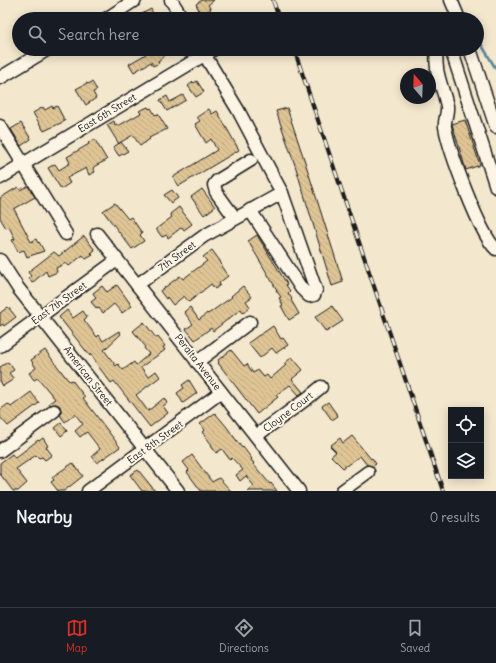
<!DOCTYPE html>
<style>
body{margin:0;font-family:Delius,sans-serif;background:#242831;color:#f1f3f6}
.controls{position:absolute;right:12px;bottom:12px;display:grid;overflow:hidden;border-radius:0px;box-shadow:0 2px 10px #0003}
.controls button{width:36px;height:36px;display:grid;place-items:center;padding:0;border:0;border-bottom:1px solid #363941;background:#171b24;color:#f1f3f6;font:20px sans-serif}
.compass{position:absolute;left:400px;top:68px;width:36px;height:36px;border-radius:50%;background:#171b24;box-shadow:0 2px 10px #0003;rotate:341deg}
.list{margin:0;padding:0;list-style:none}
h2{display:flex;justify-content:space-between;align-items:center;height:52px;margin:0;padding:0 16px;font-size:17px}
h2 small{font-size:13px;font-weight:400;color:#9ea1a6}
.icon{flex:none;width:22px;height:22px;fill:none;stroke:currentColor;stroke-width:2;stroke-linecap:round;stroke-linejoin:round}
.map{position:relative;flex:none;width:496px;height:491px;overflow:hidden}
.search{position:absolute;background:#171b24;box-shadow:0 2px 10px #0003;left:12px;right:12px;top:12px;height:44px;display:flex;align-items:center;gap:10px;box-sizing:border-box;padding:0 14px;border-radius:22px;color:#9ea1a6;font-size:15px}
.sheet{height:116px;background:#171b24}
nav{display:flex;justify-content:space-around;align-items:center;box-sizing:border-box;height:56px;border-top:1px solid #363941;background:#171b24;font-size:11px;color:#9ea1a6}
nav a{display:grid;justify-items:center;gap:2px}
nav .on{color:#d93025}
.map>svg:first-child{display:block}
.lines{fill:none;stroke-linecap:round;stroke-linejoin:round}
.stream{stroke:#5d8497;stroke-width:2.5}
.building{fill:url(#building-back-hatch);stroke:#1c1c1c}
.minor-casing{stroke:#1c1c1c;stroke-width:15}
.minor{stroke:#fcf5e5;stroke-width:12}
.rail-casing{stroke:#1c1c1c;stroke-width:4}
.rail{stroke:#fcf5e5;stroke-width:2.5;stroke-dasharray:8;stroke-linecap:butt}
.labels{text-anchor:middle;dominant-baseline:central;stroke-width:4;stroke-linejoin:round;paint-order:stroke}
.street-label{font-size:10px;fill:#1c1c1c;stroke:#fcf5e5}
</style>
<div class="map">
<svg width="496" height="491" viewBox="0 0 496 491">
<defs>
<pattern id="building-back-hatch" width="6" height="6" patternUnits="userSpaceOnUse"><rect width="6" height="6" fill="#dfc595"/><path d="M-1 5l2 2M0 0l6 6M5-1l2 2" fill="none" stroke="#bfa980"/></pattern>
</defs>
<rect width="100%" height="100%" fill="#f3e7cd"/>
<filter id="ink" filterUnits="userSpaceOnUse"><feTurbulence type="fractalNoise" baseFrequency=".025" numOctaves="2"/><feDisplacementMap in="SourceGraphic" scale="8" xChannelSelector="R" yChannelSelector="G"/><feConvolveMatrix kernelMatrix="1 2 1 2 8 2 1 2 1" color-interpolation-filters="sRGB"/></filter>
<g filter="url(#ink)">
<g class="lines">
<!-- stream -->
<g class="stream">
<path d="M 463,14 L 466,19"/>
<path d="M 477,37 L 496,69"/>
</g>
</g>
<!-- building -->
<g class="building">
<path d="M 202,0 L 214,0 L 208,5 L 211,9 L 201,15 L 196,4 Z"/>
<path d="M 151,9 L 155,19 L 143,19 L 140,15 Z"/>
<path d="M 143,49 L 173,49 L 158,61 L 159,63 L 153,66 L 151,62 L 134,72 L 129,64 L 146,54 Z"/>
<path d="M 197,81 L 204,92 L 196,97 L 188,86 L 193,82 L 194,83 Z"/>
<path d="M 92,82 L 97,90 L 93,92 L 96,98 L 86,105 L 76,89 L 87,83 L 88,84 Z"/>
<path d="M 183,95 L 186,100 L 167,111 L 160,100 L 167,96 L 170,102 Z"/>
<path d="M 52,106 L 53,108 L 57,106 L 65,121 L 44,131 L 33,113 L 43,107 L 45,110 Z"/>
<path d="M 148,107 L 149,109 L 151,108 L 155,115 L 158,114 L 167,129 L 149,138 L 150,139 L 140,146 L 133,135 L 121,142 L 128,151 L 119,156 L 113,147 L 121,142 L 119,144 L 107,125 L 114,121 L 115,125 L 117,124 L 118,126 L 141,113 L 139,111 Z"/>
<path d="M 287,108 L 305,162 L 343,282 L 332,286 L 295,165 L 276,111 Z"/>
<path d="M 209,109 L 212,114 L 217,111 L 239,150 L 179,186 L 173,177 L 217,150 L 211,139 L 206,143 L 195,124 L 200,121 L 197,117 Z"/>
<path d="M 465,120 L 480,165 L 466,170 L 452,124 Z"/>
<path d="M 21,123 L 31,139 L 21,146 L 11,129 Z"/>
<path d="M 93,140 L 95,140 L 107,160 L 95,166 L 93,168 L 95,172 L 89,175 L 86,168 L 67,178 L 70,183 L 61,189 L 48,168 L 55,164 L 59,170 L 70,163 L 67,157 L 89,144 L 88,143 Z"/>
<path d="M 28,186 L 35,197 L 14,209 L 31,242 L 36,239 L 38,243 L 39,242 L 44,251 L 27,257 L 24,250 L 18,252 L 12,240 L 15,239 L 9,227 L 6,228 L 0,218 L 0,198 L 18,187 L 20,190 Z"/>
<path d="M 202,189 L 215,207 L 204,215 L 191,197 Z"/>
<path d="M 172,190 L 178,198 L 171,203 L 164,195 Z"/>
<path d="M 115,203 L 128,219 L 131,217 L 142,233 L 140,235 L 144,241 L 132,249 L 103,211 Z"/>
<path d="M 179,207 L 192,224 L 184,230 L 182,227 L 168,238 L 167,235 L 162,237 L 156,229 L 172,217 L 170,214 Z"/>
<path d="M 257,235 L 287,284 L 286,285 L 290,291 L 288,293 L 292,299 L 291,300 L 299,314 L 289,320 L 281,306 L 283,305 L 279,298 L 281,297 L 276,290 L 277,290 L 248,241 Z"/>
<path d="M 84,236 L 95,250 L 91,253 L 93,255 L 86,259 L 83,255 L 69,266 L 66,263 L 56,268 L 57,272 L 48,276 L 46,271 L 32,283 L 29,278 L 31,276 L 28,272 L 54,252 L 59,256 Z"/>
<path d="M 212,250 L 220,261 L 222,266 L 221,266 L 228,276 L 219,283 L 220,285 L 215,289 L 211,284 L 189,302 L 184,296 L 173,305 L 167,297 L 166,299 L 160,291 L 180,276 L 183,279 L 207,261 L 203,257 Z"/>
<path d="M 117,285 L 132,306 L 122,313 L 114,304 L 103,313 L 99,308 L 97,309 L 91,302 L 96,298 L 93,293 L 102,286 L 107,292 Z"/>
<path d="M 243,286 L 252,297 L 246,301 L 250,307 L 243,313 L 241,309 L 213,331 L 211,328 L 195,340 L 186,329 L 193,324 L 184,312 L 190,307 L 199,320 L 207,313 L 208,314 L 232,297 L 231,296 Z"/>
<path d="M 332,306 L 343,321 L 326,332 L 315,317 Z"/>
<path d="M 8,307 L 16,317 L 4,326 L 3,324 L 0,326 L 0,313 Z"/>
<path d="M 67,310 L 73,318 L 83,311 L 87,317 L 84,320 L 97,337 L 99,335 L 103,341 L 119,331 L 121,334 L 104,350 L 116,366 L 118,364 L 123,370 L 134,362 L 136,365 L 149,354 L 144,348 L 145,346 L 133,331 L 144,322 L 156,338 L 158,337 L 165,346 L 163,347 L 165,350 L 141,367 L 148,377 L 156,371 L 160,377 L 136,395 L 148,411 L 164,398 L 167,403 L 163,406 L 168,413 L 150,427 L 114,381 L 111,383 L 98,366 L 91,354 L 90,356 L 59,317 Z"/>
<path d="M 273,326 L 281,339 L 283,338 L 288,345 L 276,353 L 272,348 L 260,358 L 248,343 L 259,335 L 260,335 Z"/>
<path d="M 45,350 L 68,380 L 70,381 L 72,380 L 81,392 L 85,397 L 83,398 L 120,447 L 97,463 L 92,456 L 100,449 L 87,432 L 80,437 L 75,431 L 83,424 L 75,414 L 65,422 L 60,415 L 61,411 L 60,406 L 57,404 L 50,405 L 49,403 L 55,399 L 38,378 L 34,380 L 29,373 L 36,368 L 31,360 Z"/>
<path d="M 231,350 L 244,366 L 247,364 L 253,373 L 258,370 L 264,377 L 267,375 L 270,379 L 286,365 L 284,364 L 292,357 L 303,370 L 292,379 L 303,392 L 299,395 L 290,385 L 276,395 L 278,397 L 257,414 L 218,363 L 219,362 L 218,360 Z"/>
<path d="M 8,362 L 14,370 L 9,373 L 14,379 L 3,386 L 0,381 L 0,367 Z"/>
<path d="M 189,380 L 197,393 L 183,403 L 177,393 L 184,388 L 182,385 Z"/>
<path d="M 31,392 L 39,403 L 8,426 L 0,417 L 0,410 L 8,404 L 11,407 Z"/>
<path d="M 328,402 L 338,416 L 332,420 L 322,406 Z"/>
<path d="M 215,413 L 226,426 L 242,448 L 243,447 L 252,459 L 251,460 L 254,463 L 253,464 L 270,484 L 271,483 L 277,491 L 248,491 L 254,486 L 246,476 L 240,481 L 236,475 L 243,470 L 232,458 L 230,460 L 222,449 L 216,453 L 211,446 L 212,445 L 202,432 L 205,430 L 200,424 Z"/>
<path d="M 61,423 L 67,431 L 61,436 L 55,428 Z"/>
<path d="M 352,436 L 371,459 L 372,458 L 376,464 L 373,466 L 367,465 L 360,456 L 343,468 L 331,456 L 336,452 L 330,446 L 340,438 L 343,443 Z"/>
<path d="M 43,438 L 48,446 L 46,447 L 52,455 L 45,460 L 42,457 L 39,458 L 36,455 L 16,469 L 27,483 L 18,491 L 13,491 L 0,474 L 0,463 L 12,454 L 15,458 L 38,440 L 39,441 Z"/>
<path d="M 192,455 L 212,482 L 219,478 L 231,491 L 201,491 L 187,472 L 189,470 L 183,462 Z"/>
<path d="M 73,463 L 83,476 L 64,491 L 58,491 L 51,482 L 54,480 L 52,477 Z"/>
<path d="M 138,470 L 147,481 L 155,491 L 142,491 L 130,475 Z"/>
</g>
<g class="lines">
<!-- minor casing -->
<g class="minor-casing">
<g id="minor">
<path d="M 171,0 L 183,19"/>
<path d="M 451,0 L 459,19"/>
<path d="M 106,19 L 135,0"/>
<path d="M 201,49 L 238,110 L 282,193 L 316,290 L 314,295 L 309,296 L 301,288 L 250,210"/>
<path d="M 437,49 C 434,73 442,84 447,106 C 448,113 444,120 445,127 C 449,150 480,235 496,249"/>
<path d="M 451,49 L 496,187"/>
<path d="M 470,49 L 496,127"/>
<path d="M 0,78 L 48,49"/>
<path d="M 0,126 L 66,234"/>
<path d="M 0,178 L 214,49"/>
<path d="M 235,218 L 216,192 L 214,185 L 217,181 L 251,160"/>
<path d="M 97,234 L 299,491"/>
<path d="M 0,260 L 18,288 L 178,491"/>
<path d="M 137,285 L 204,236 L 282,193"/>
<path d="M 0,346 L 117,260"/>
<path d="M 197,362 L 250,322"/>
<path d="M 256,436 L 309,397 L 321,387"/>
<path d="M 0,451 L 54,411"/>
<path d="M 88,491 L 221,392"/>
<path d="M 342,491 L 368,472"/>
</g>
</g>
<!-- minor -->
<use href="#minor" class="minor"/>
<!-- rail casing -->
<g class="rail-casing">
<g id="rail">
<path d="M 273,0 L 279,19"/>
<path d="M 294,49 L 443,491"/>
</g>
</g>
<!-- rail -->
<use href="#rail" class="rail"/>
</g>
</g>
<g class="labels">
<!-- street labels -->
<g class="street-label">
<text transform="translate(107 113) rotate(-31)">East 6th Street</text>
<text transform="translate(177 256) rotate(-36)">7th Street</text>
<text transform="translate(59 303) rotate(-36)">East 7th Street</text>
<text transform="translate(198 362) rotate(52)">Peralta Avenue</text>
<text transform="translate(88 376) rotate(52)">American Street</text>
<text transform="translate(288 412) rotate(-37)">Cloyne Court</text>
<text transform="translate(155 442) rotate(-36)">East 8th Street</text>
</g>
</g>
</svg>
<div class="controls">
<button><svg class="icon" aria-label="locate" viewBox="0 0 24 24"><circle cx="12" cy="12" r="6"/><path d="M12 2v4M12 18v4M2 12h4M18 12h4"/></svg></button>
<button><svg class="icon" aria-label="layers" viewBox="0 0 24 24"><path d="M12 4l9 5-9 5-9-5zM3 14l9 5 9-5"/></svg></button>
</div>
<svg class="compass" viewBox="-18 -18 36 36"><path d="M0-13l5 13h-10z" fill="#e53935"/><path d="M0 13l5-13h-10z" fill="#9ea1a6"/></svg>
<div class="search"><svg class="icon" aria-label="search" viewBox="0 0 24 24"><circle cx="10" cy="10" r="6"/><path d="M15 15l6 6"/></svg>Search here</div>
</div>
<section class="sheet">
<h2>Nearby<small>0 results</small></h2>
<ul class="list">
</ul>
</section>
<nav>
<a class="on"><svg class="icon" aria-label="map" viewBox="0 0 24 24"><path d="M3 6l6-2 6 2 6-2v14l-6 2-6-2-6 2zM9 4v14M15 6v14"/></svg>Map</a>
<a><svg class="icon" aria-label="directions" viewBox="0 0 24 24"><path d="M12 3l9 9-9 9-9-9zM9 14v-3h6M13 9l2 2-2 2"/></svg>Directions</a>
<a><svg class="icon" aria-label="saved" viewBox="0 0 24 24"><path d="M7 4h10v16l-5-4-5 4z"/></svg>Saved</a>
</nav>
